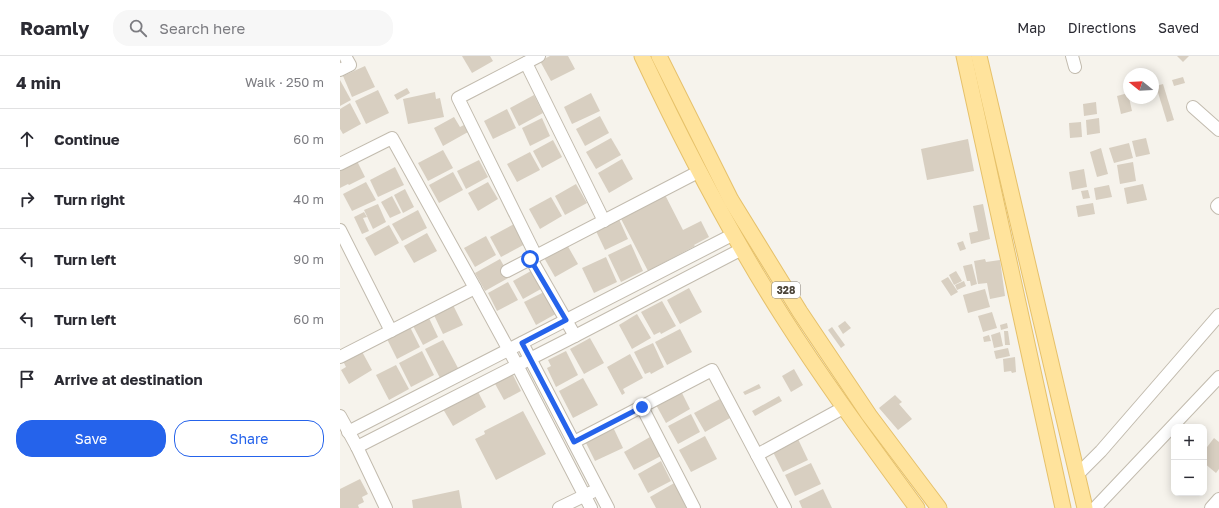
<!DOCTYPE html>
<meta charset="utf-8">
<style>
body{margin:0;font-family:"Golos Text",sans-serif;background:#f7f7f7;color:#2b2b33}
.controls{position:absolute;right:12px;bottom:12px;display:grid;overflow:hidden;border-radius:8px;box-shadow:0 2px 10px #0003}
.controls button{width:36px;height:36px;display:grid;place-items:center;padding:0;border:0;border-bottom:1px solid #e1e1e2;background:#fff;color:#2b2b33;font:20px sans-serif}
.compass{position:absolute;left:783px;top:12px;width:36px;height:36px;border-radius:50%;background:#fff;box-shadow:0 2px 10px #0003;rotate:288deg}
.stop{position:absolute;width:12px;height:12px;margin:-9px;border:3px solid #2563eb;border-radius:50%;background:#fff}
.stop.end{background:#2563eb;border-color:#fff;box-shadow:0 1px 4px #0008}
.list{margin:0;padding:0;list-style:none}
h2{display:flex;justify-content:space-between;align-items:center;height:52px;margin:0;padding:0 16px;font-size:17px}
h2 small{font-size:13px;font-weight:400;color:#7c7c81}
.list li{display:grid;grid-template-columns:26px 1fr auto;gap:12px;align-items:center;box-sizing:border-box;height:60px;padding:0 16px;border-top:1px solid #e1e1e2}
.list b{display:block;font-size:15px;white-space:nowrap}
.list em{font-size:13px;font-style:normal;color:#7c7c81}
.actions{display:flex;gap:8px;padding:12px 16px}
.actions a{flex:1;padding:9px 0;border:1px solid #2563eb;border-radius:16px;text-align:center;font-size:14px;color:#2563eb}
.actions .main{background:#2563eb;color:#fff}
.icon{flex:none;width:22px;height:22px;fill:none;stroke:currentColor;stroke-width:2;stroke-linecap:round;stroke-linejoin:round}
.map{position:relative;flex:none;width:879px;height:452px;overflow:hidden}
header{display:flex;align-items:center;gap:24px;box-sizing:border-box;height:56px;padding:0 20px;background:#fff;border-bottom:1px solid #e1e1e2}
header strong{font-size:19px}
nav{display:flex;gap:22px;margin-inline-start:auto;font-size:14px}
.search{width:280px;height:36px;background:#f7f7f7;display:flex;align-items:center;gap:10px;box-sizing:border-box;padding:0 14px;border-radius:16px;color:#7c7c81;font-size:15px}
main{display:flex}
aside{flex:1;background:#fff}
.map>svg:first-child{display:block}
.building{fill:#d8cfc1}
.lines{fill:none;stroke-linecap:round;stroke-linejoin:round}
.minor-casing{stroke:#c2bbae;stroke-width:14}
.major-casing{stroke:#e6c16a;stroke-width:17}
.minor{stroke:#fff;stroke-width:12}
.major{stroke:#ffe39c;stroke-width:15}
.route{stroke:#2563eb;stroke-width:5}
.labels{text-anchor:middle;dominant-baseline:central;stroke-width:4;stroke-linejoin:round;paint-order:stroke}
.shield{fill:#fff;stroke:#817c74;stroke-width:1}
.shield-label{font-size:10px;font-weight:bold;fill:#4b4439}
</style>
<header>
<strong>Roamly</strong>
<div class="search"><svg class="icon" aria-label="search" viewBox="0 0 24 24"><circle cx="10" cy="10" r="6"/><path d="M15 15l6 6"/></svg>Search here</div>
<nav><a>Map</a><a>Directions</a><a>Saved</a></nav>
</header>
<main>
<aside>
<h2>4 min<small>Walk · 250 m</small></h2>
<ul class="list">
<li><svg class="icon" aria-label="ahead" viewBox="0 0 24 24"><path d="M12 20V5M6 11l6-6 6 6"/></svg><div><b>Continue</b></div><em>60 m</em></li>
<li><svg class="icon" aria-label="right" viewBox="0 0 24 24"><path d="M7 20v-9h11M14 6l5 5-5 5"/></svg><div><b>Turn right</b></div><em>40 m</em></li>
<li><svg class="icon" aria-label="left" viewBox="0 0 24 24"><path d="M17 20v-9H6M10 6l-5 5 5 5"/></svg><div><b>Turn left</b></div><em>90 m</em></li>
<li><svg class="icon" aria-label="left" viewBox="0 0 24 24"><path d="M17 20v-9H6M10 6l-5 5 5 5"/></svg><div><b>Turn left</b></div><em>60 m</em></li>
<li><svg class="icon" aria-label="arrive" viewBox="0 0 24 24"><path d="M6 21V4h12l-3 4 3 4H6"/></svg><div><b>Arrive at destination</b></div></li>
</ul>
<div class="actions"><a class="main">Save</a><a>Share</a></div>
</aside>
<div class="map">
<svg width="879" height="452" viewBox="0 0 879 452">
<rect width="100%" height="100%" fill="#f6f3ec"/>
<!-- building -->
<g class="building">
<path d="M 122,0 L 150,0 L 153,5 L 132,17 Z"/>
<path d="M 210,0 L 228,0 L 235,13 L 211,25 L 200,5 Z"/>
<path d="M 837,0 L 849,0 L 843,6 Z"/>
<path d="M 25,10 L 35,31 L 12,41 L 3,20 Z"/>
<path d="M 843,21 L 845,27 L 834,30 L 832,24 Z"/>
<path d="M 0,24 L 11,44 L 0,50 Z"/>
<path d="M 823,28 L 834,64 L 827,66 L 816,30 Z"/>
<path d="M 67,32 L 70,37 L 57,44 L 54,39 Z"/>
<path d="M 38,34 L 49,57 L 26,68 L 15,45 Z"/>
<path d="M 95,36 L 96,43 L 100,42 L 104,61 L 68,68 L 63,43 Z"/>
<path d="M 251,37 L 260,55 L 232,68 L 224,51 Z"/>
<path d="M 788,37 L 792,55 L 781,58 L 777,40 Z"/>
<path d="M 194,39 L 203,57 L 179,70 L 170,52 Z"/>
<path d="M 756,46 L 757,58 L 744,60 L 743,48 Z"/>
<path d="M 10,47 L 21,68 L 3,78 L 0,73 L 0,53 Z"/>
<path d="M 167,53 L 176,72 L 153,83 L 144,65 Z"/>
<path d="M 260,60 L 269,77 L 245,90 L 236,73 Z"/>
<path d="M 114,61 L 120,71 L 124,69 L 128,76 L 103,90 L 94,72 Z"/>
<path d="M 202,62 L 210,80 L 190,90 L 182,72 Z"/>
<path d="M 759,62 L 760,77 L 747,79 L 746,64 Z"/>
<path d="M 741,66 L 742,81 L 730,82 L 729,67 Z"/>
<path d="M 271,82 L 281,99 L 256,113 L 246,96 Z"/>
<path d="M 806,82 L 810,98 L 796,101 L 792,85 Z"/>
<path d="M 628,83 L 634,115 L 587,124 L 581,93 Z"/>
<path d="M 213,84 L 222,101 L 202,112 L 193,95 Z"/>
<path d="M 789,87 L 793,102 L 774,107 L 769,92 Z"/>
<path d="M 761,92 L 768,118 L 757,121 L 750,96 Z"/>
<path d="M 103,94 L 113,112 L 88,125 L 78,107 Z"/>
<path d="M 190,96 L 200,114 L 177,126 L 167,108 Z"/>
<path d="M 15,101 L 25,121 L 9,129 L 8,128 L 0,132 L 0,109 Z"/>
<path d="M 282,103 L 293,123 L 269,137 L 258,117 Z"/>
<path d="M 139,104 L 148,121 L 126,133 L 117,115 Z"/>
<path d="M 793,106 L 796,125 L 780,128 L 777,109 Z"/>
<path d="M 55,111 L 64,129 L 38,141 L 30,124 Z"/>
<path d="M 744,113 L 747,131 L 732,134 L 729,116 Z"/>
<path d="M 113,116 L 123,134 L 99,147 L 89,129 Z"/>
<path d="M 26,126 L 36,144 L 12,155 L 3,138 Z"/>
<path d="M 148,126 L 158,143 L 138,155 L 128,137 Z"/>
<path d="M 236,128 L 247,147 L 225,159 L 215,140 Z"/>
<path d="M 803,128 L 807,144 L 787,148 L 784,132 Z"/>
<path d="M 769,129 L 772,141 L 756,144 L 754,132 Z"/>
<path d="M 65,133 L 74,151 L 63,157 L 54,139 Z"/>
<path d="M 322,133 L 343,174 L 361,165 L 369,181 L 354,189 L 355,190 L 308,215 L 278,157 Z"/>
<path d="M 748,134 L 750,142 L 743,143 L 741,135 Z"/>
<path d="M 52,140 L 61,157 L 50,162 L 41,146 Z"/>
<path d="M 211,141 L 222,160 L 200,173 L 189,153 Z"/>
<path d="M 753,147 L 755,158 L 738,161 L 736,150 Z"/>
<path d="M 38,148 L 46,166 L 33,173 L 24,154 Z"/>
<path d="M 643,148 L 650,183 L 631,188 L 629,177 L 638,175 L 633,150 Z"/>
<path d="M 78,154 L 87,172 L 62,185 L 52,168 Z"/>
<path d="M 24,156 L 27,161 L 23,162 L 29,175 L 22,178 L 14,161 Z"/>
<path d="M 278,161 L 288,183 L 265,194 L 255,173 Z"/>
<path d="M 176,167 L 187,187 L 161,201 L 150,181 Z"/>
<path d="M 49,169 L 59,187 L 35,200 L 25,182 Z"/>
<path d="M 87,177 L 97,195 L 74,207 L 64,190 Z"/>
<path d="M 146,180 L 156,199 L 135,211 L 124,192 Z"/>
<path d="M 623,185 L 626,193 L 620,195 L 617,187 Z"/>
<path d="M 226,187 L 238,208 L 215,221 L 203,200 Z"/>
<path d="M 291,188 L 303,215 L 281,226 L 268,199 Z"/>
<path d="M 266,201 L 277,226 L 254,237 L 242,212 Z"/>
<path d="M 160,203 L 170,221 L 145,235 L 135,217 Z"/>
<path d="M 645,203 L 646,206 L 660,204 L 665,240 L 650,243 L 647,227 L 638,228 L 634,205 Z"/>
<path d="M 632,208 L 637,228 L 631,230 L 630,225 L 627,225 L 623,210 Z"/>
<path d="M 198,211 L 208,229 L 183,243 L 173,225 Z"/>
<path d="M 616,215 L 622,225 L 614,229 L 609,219 Z"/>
<path d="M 608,221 L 618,236 L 611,240 L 601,225 Z"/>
<path d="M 624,225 L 626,230 L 617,234 L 615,229 Z"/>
<path d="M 168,226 L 178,244 L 157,255 L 148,237 Z"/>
<path d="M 349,232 L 362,256 L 340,268 L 327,244 Z"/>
<path d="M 210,233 L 221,255 L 196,269 L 184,246 Z"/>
<path d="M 645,233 L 650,251 L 628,257 L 623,239 Z"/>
<path d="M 111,245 L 123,269 L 103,278 L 92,255 Z"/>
<path d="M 322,245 L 336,270 L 321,278 L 320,276 L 314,279 L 301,256 Z"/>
<path d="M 652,256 L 657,272 L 643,276 L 638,260 Z"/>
<path d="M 87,258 L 98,281 L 83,289 L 71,266 Z"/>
<path d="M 297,258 L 311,282 L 292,293 L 279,269 Z"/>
<path d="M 505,265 L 511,272 L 503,278 L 498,270 Z"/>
<path d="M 667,267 L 668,272 L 661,274 L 660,269 Z"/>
<path d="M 69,269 L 80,291 L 57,303 L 46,281 Z"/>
<path d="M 492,271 L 505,289 L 501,292 L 488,274 Z"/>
<path d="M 340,273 L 352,296 L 327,309 L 315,286 Z"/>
<path d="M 664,275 L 668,275 L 670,289 L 665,289 Z"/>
<path d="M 660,276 L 663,290 L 654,292 L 651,279 Z"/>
<path d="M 649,279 L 651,285 L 644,286 L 643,281 Z"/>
<path d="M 250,282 L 264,307 L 244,318 L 230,293 Z"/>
<path d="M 103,284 L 118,312 L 100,322 L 85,293 Z"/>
<path d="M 313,287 L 324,311 L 311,318 L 310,316 L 305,318 L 294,296 Z"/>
<path d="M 19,290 L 32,314 L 9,328 L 1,314 L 6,311 L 1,301 Z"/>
<path d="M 668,292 L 670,300 L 656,303 L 654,295 Z"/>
<path d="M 82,295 L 94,319 L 71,331 L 59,307 Z"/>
<path d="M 226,295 L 238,319 L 216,331 L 207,312 L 211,310 L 208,304 Z"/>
<path d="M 290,298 L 303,322 L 283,333 L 285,337 L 282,339 L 267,311 Z"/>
<path d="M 675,301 L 676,316 L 672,317 L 671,315 L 664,316 L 663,303 Z"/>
<path d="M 56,309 L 69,333 L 49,344 L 36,319 Z"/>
<path d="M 454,313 L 463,329 L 451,336 L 442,320 Z"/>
<path d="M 172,317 L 181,335 L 164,344 L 154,326 Z"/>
<path d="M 243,322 L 258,349 L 233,362 L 219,335 Z"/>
<path d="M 419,328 L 421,332 L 405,339 L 403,336 Z"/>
<path d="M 340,333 L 350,353 L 326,367 L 315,347 Z"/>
<path d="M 137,334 L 146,351 L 113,370 L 103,353 Z"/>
<path d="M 555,339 L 562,346 L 559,348 L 572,363 L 558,374 L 539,352 Z"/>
<path d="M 439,340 L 442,345 L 415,360 L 412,355 Z"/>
<path d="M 380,343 L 390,362 L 365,376 L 354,357 Z"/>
<path d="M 183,355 L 206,398 L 156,424 L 135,383 L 145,378 L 144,375 Z"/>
<path d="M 351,358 L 360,376 L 338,388 L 328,370 Z"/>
<path d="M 272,369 L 283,392 L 255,405 L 244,383 Z"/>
<path d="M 365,380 L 377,403 L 351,416 L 339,394 Z"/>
<path d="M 310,381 L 321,400 L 294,414 L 284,396 Z"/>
<path d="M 874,382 L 879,386 L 879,413 L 876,417 L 864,407 L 864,395 Z"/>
<path d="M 458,383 L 468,404 L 443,416 L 433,396 Z"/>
<path d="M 321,405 L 331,425 L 308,437 L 298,418 Z"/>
<path d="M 471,407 L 481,428 L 455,440 L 445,419 Z"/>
<path d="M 20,423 L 28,438 L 22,441 L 24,446 L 18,449 L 19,452 L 0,452 L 0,433 Z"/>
<path d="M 336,426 L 352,452 L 316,452 L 310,441 Z"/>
<path d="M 483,433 L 492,452 L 462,452 L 459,445 Z"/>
<path d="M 119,434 L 122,452 L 73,452 L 72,444 Z"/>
</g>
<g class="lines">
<!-- minor casing -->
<g class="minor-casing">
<g id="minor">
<path d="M 732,0 L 735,11"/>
<path d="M 186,7 L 264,165"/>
<path d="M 0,14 L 10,9 L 5,0"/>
<path d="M 853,51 L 879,74"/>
<path d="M 0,108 L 52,82 L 135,232 L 0,301"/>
<path d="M 879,148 L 877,150 L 879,152"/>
<path d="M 0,174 L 51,275"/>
<path d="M 196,200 L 118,42 L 199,0"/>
<path d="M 191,203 L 235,280"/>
<path d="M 167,215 L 360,115"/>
<path d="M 135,232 L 177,309 L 251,452"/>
<path d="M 182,287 L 268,452"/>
<path d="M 302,351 L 354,452"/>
<path d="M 0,360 L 17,391 L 46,452"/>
<path d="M 8,376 L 394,178"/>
<path d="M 234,386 L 372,314 L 445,452"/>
<path d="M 17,391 L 235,280 L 402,193"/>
<path d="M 417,399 L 503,352"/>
<path d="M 737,419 L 761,395 L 879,259"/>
<path d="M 219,452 L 252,436"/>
<path d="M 755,452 L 879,321"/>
<path d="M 871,452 L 879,443"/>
</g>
</g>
<!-- major casing -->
<g class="major-casing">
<g id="major">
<path d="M 302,0 C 344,89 390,178 443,261 C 485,327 531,389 577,452"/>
<path d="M 319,0 L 391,144 L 460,256 L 529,359 L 599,452"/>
<path d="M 624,0 L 723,452"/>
<path d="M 639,0 L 745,452"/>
</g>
</g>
<!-- minor -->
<use href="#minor" class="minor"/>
<!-- major -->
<use href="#major" class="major"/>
</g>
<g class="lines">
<!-- route -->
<path class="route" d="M 190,203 L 226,264 L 182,287 L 234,386 L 302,351"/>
</g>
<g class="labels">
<!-- shield labels -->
<rect class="shield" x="432" y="226" width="28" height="16" rx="3"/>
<g class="shield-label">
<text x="446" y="234">328</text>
</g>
</g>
</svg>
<div class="controls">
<button>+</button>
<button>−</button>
</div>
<svg class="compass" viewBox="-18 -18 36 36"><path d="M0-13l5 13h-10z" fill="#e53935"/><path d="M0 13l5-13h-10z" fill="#7c7c81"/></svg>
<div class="stop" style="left:190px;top:203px"></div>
<div class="stop end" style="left:302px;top:351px"></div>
</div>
</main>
